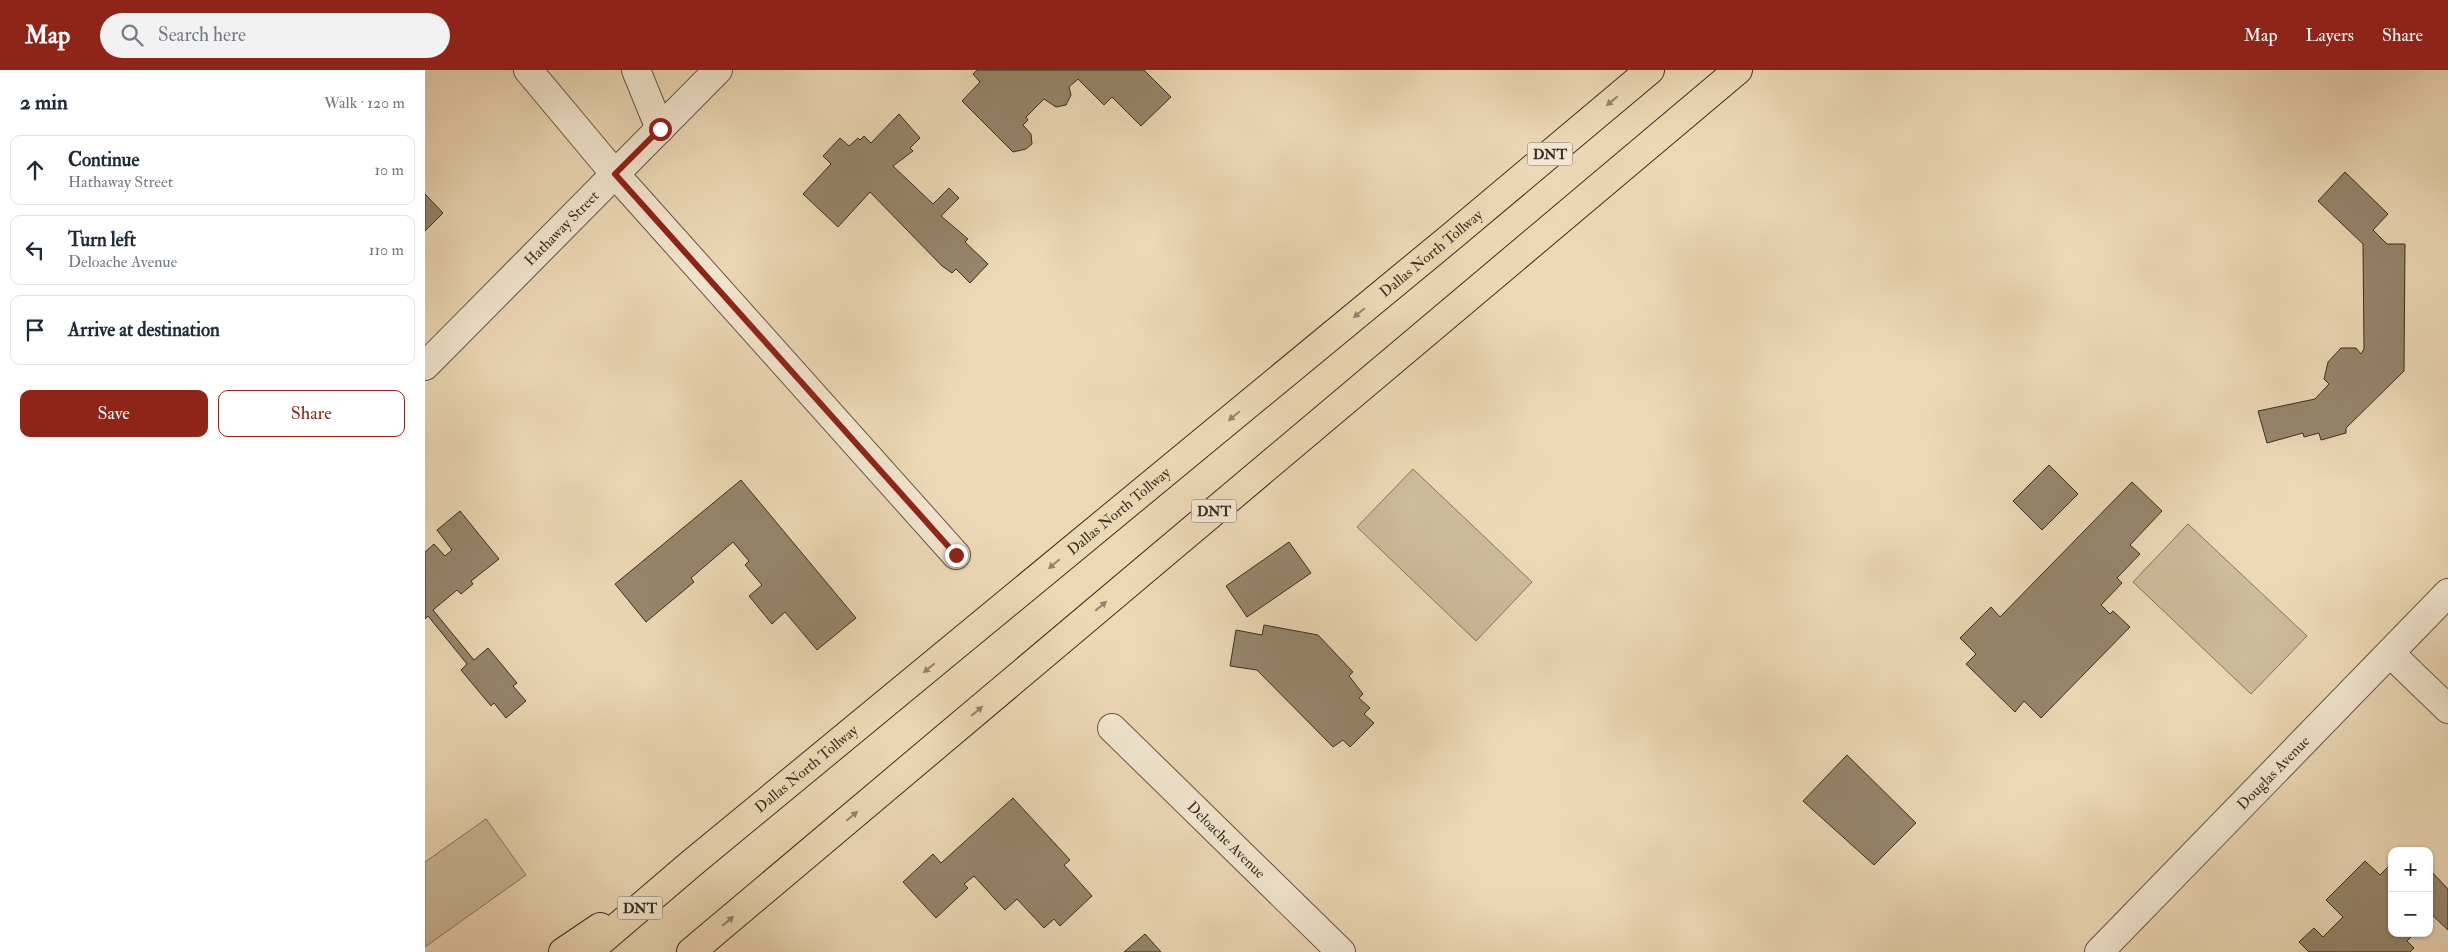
<!DOCTYPE html>
<meta charset="utf-8">
<style>
body{margin:0;font-family:"IM FELL Double Pica",serif;background:#f2f2f3;color:#1f2937}
.controls{position:absolute;right:15px;bottom:15px;display:grid;overflow:hidden;border-radius:10px;box-shadow:0 1px 4px #0004}
.controls button{width:45px;height:45px;display:grid;place-items:center;padding:0;border:0;border-bottom:1px solid #e0e1e3;background:#fff;color:#1f2937;font:25px sans-serif}
.stop{position:absolute;width:15px;height:15px;margin:-11px;border:4px solid #8f2418;border-radius:50%;background:#fff}
.stop.end{background:#8f2418;border-color:#fff;box-shadow:0 1px 5px #0008}
.list{margin:0;padding:0;list-style:none}
h2{display:flex;justify-content:space-between;align-items:center;height:65px;margin:0;padding:0 20px;font-size:21px}
h2 small{font-size:16px;font-weight:400;color:#747a83}
.list li{display:grid;grid-template-columns:32px 1fr auto;gap:15px;align-items:center;box-sizing:border-box;height:70px;margin:0 10px 10px;padding:0 10px;border:1px solid #e0e1e3;border-radius:10px}
.list b{display:block;font-size:19px;white-space:nowrap}
.list p{margin:0;font-size:16px;white-space:nowrap;color:#747a83}
.list em{font-size:16px;font-style:normal;color:#747a83}
.actions{display:flex;gap:10px;padding:15px 20px}
.actions a{flex:1;padding:11px 0;border:1px solid #8f2418;border-radius:10px;text-align:center;font-size:18px;color:#8f2418}
.actions .main{background:#8f2418;color:#fff}
.icon{flex:none;width:28px;height:28px;fill:none;stroke:currentColor;stroke-width:2;stroke-linecap:round;stroke-linejoin:round}
.map{position:relative;flex:none;width:2023px;height:882px;overflow:hidden}
header{display:flex;align-items:center;gap:30px;box-sizing:border-box;height:70px;padding:0 25px;background:#8f2418;color:#fff}
header strong{font-size:24px}
nav{display:flex;gap:28px;margin-inline-start:auto;font-size:18px}
.search{width:350px;height:45px;background:#f2f2f3;display:flex;align-items:center;gap:12px;box-sizing:border-box;padding:0 18px;border-radius:28px;color:#747a83;font-size:19px}
main{display:flex}
aside{flex:1;background:#fff}
.map>svg:first-child{display:block}
.green{fill:#cebb9d;stroke:#84745f}
.building{fill:#97866e;stroke:#392d21}
.lines{fill:none;stroke-linecap:round;stroke-linejoin:round}
.minor-casing{stroke:#665846;stroke-width:30}
.highway-casing{stroke:#392d21;stroke-width:30}
.minor{stroke:#f3e6d0;stroke-width:28}
.highway{stroke:#edd8b6;stroke-width:28}
.oneway{fill:#93826c}
.route{stroke:#8f2418;stroke-width:6}
.labels{text-anchor:middle;dominant-baseline:central;stroke-width:4;stroke-linejoin:round;paint-order:stroke}
.shield{fill:#f3e6d0;stroke:#716456;stroke-width:1}
.shield-label{font-size:14px;font-weight:bold;fill:#392d21}
.street-label{font-size:15px;fill:#392d21;stroke:#f3e6d0}
</style>
<header>
<strong>Map</strong>
<div class="search"><svg class="icon" aria-label="search" viewBox="0 0 24 24"><circle cx="10" cy="10" r="6"/><path d="M15 15l6 6"/></svg>Search here</div>
<nav><a>Map</a><a>Layers</a><a>Share</a></nav>
</header>
<main>
<aside>
<h2>2 min<small>Walk · 120 m</small></h2>
<ul class="list">
<li><svg class="icon" aria-label="ahead" viewBox="0 0 24 24"><path d="M12 20V5M6 11l6-6 6 6"/></svg><div><b>Continue</b><p>Hathaway Street</p></div><em>10 m</em></li>
<li><svg class="icon" aria-label="left" viewBox="0 0 24 24"><path d="M17 20v-9H6M10 6l-5 5 5 5"/></svg><div><b>Turn left</b><p>Deloache Avenue</p></div><em>110 m</em></li>
<li><svg class="icon" aria-label="arrive" viewBox="0 0 24 24"><path d="M6 21V4h12l-3 4 3 4H6"/></svg><div><b>Arrive at destination</b></div></li>
</ul>
<div class="actions"><a class="main">Save</a><a>Share</a></div>
</aside>
<div class="map">
<svg width="2023" height="882" viewBox="0 0 2023 882">
<rect width="100%" height="100%" fill="#edd8b6"/>
<filter id="stains"><feTurbulence type="fractalNoise" baseFrequency=".004" numOctaves="4"/><feColorMatrix values="0 0 0 0 .2 0 0 0 0 .09 0 0 0 0 .02 0 0 0 .5 -.17"/></filter>
<radialGradient id="worn" r=".72"><stop offset=".6" stop-color="#630" stop-opacity="0"/><stop offset="1" stop-color="#630" stop-opacity=".3"/></radialGradient>
<!-- green -->
<g class="green">
<path d="M 988,399 L 1107,512 L 1051,571 L 932,457 Z"/>
<path d="M 1763,454 L 1882,566 L 1826,624 L 1708,512 Z"/>
<path d="M 61,749 L 101,805 L 0,877 L 0,792 Z"/>
</g>
<!-- building -->
<g class="building">
<path d="M 552,0 L 719,0 L 746,27 L 716,56 L 687,27 L 679,35 L 653,9 L 644,17 L 646,25 L 641,35 L 631,37 L 619,29 L 601,47 L 603,50 L 598,55 L 606,64 L 607,74 L 601,79 L 588,82 L 537,31 L 555,12 L 548,4 Z"/>
<path d="M 474,44 L 495,68 L 485,78 L 488,81 L 468,96 L 508,134 L 524,118 L 534,128 L 516,146 L 543,169 L 540,172 L 563,194 L 545,213 L 531,199 L 527,203 L 517,196 L 445,122 L 413,157 L 378,124 L 406,94 L 398,86 L 415,68 L 424,76 L 433,68 L 435,70 L 439,66 L 446,73 Z"/>
<path d="M 1920,102 L 1963,144 L 1948,160 L 1962,174 L 1980,174 L 1979,301 L 1921,358 L 1921,363 L 1896,370 L 1894,363 L 1879,367 L 1878,363 L 1842,373 L 1833,341 L 1890,329 L 1904,314 L 1899,309 L 1903,292 L 1916,278 L 1931,278 L 1936,284 L 1939,279 L 1938,174 L 1893,131 Z"/>
<path d="M 0,124 L 18,143 L 0,161 Z"/>
<path d="M 1624,395 L 1653,424 L 1617,460 L 1588,431 Z"/>
<path d="M 316,410 L 431,548 L 392,580 L 360,542 L 347,554 L 324,526 L 337,515 L 320,495 L 324,491 L 308,472 L 266,508 L 269,512 L 221,552 L 190,514 Z"/>
<path d="M 1707,412 L 1737,441 L 1705,475 L 1715,484 L 1692,508 L 1697,513 L 1676,535 L 1685,544 L 1688,541 L 1705,557 L 1616,648 L 1599,631 L 1590,642 L 1541,594 L 1551,584 L 1535,568 L 1566,537 L 1575,547 Z"/>
<path d="M 35,441 L 74,489 L 46,511 L 48,514 L 36,524 L 32,520 L 8,540 L 49,590 L 63,578 L 92,613 L 88,616 L 101,631 L 81,648 L 69,633 L 66,636 L 36,600 L 42,594 L 3,546 L 0,549 L 0,482 L 9,474 L 20,486 L 27,480 L 12,460 Z"/>
<path d="M 864,472 L 886,503 L 822,547 L 801,516 Z"/>
<path d="M 839,555 L 893,565 L 928,602 L 924,606 L 938,624 L 934,628 L 945,638 L 939,644 L 949,653 L 925,677 L 918,670 L 908,677 L 832,600 L 805,596 L 811,560 L 837,565 Z"/>
<path d="M 1422,685 L 1491,753 L 1449,795 L 1378,731 Z"/>
<path d="M 588,728 L 645,790 L 639,795 L 667,826 L 635,856 L 629,849 L 619,858 L 592,829 L 580,840 L 549,806 L 539,814 L 543,818 L 511,848 L 478,812 L 508,784 L 516,793 Z"/>
<path d="M 1940,791 L 1955,805 L 1967,793 L 1967,863 L 1987,863 L 1988,865 L 1982,871 L 1989,878 L 1985,882 L 1884,882 L 1874,872 L 1889,858 L 1898,867 L 1918,847 L 1901,830 Z"/>
<path d="M 2004,799 L 2023,819 L 2023,860 L 2004,842 Z"/>
<path d="M 720,864 L 736,882 L 699,882 Z"/>
</g>
<g class="lines">
<!-- minor casing -->
<g class="minor-casing">
<g id="minor">
<path d="M 103,0 L 190,104 L 531,485"/>
<path d="M 211,0 L 235,59"/>
<path id="s1" d="M 0,296 L 293,0"/>
<path d="M 1965,583 L 2023,639"/>
<path id="s2" d="M 687,658 L 916,882"/>
<path id="s3" d="M 1674,882 L 2023,523"/>
</g>
</g>
<!-- highway casing -->
<g class="highway-casing">
<g id="highway">
<path d="M 138,882 L 175,857"/>
<path id="s4" d="M 163,882 L 267,793 L 1026,167 L 1225,0"/>
<path d="M 266,882 L 1313,0"/>
</g>
</g>
<!-- minor -->
<use href="#minor" class="minor"/>
<!-- highway -->
<use href="#highway" class="highway"/>
</g>
<!-- one-way arrows -->
<defs><path id="oneway-solid" d="M-6-.8H1V-3.2L6.5 0L1 3.2V.8H-6Z" transform="scale(1.25)"/></defs>
<g class="oneway">
<use href="#oneway-solid" transform="translate(1187 31) rotate(140)"/>
<use href="#oneway-solid" transform="translate(934 243) rotate(140)"/>
<use href="#oneway-solid" transform="translate(809 346) rotate(140)"/>
<use href="#oneway-solid" transform="translate(629 494) rotate(140)"/>
<use href="#oneway-solid" transform="translate(676 536) rotate(-40)"/>
<use href="#oneway-solid" transform="translate(504 598) rotate(140)"/>
<use href="#oneway-solid" transform="translate(552 641) rotate(-40)"/>
<use href="#oneway-solid" transform="translate(427 746) rotate(-40)"/>
<use href="#oneway-solid" transform="translate(303 851) rotate(-40)"/>
</g>
<g class="lines">
<!-- route -->
<path class="route" d="M 235,59 L 190,104 L 531,485"/>
</g>
<g class="labels">
<!-- shield labels -->
<g class="shield">
<rect x="1102.5" y="72.5" width="45" height="23" rx="4"/>
<rect x="766.5" y="429.5" width="45" height="23" rx="4"/>
<rect x="192.5" y="826.5" width="45" height="23" rx="4"/>
</g>
<g class="shield-label">
<text x="1125" y="84">DNT</text>
<text x="789" y="441">DNT</text>
<text x="215" y="838">DNT</text>
</g>
<!-- street labels -->
<g class="street-label">
<text stroke="none"><textPath href="#s1" startOffset="194">Hathaway Street</textPath></text>
<text stroke="none"><textPath href="#s4" startOffset="1095">Dallas North Tollway</textPath></text>
<text stroke="none"><textPath href="#s4" startOffset="690">Dallas North Tollway</textPath></text>
<text stroke="none"><textPath href="#s4" startOffset="285">Dallas North Tollway</textPath></text>
<text stroke="none"><textPath href="#s3" startOffset="250">Douglas Avenue</textPath></text>
<text stroke="none"><textPath href="#s2" startOffset="160">Deloache Avenue</textPath></text>
</g>
</g>
<rect width="100%" height="100%" filter="url(#stains)"/>
<rect width="100%" height="100%" fill="url(#worn)"/>
</svg>
<div class="controls">
<button>+</button>
<button>−</button>
</div>
<div class="stop" style="left:235px;top:59px"></div>
<div class="stop end" style="left:531px;top:485px"></div>
</div>
</main>
